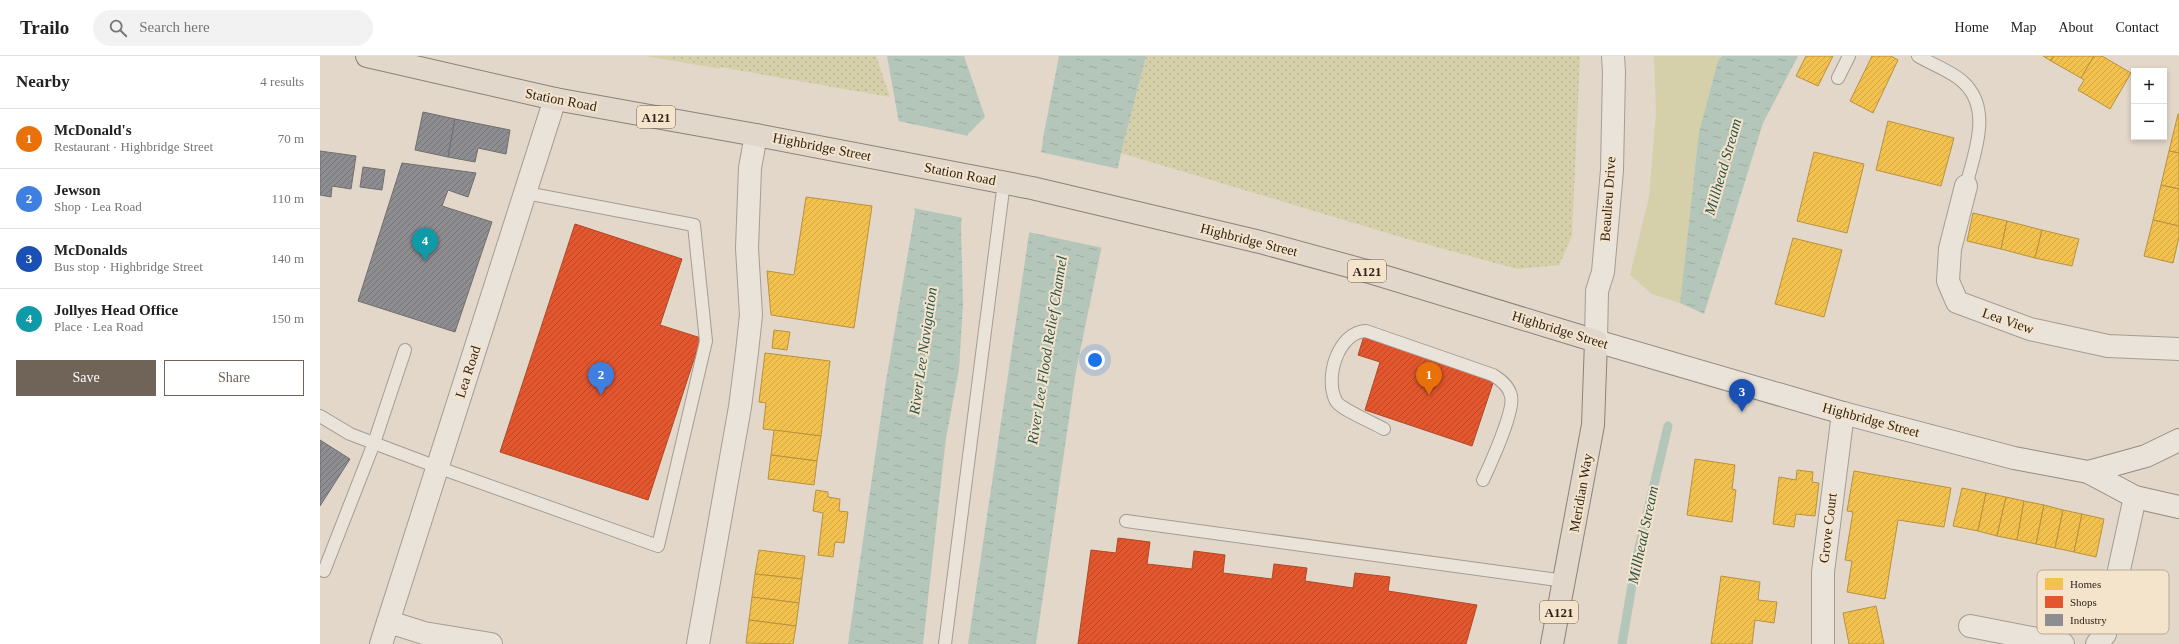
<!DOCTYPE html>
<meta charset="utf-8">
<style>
body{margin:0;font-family:"Times New Roman",serif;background:#f2f2f2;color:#222}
.controls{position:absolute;right:12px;top:12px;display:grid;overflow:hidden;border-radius:0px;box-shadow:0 2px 6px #0003}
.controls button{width:36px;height:36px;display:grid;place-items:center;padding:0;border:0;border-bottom:1px solid #e0e0e0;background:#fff;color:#222;font:20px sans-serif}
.you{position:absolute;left:775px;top:304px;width:14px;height:14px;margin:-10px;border:3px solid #fff;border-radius:50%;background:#1a73e8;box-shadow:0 0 0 6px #1a73e833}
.badge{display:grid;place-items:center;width:26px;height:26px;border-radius:50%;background:#706358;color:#fff;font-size:13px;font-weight:700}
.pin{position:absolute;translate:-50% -33px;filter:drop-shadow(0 1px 2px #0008)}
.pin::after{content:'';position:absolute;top:21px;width:14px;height:12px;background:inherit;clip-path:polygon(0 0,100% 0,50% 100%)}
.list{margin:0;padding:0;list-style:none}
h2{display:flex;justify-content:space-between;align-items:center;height:52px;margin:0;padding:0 16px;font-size:17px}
h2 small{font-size:13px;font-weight:400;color:#767676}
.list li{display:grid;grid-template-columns:26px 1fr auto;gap:12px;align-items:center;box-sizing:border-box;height:60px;padding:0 16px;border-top:1px solid #e0e0e0}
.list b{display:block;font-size:15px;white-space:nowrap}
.list p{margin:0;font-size:13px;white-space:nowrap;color:#767676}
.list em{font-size:13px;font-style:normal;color:#767676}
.actions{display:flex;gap:8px;padding:12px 16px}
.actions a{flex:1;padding:9px 0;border:1px solid #706358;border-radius:0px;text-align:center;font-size:14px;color:#706358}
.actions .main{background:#706358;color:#fff}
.icon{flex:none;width:22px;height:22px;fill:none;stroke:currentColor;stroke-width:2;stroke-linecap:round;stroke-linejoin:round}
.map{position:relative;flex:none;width:1859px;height:588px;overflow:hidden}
header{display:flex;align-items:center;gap:24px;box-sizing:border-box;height:56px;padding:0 20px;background:#fff;border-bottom:1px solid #e0e0e0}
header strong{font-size:19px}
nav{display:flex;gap:22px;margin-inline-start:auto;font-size:14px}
.search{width:280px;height:36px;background:#f2f2f2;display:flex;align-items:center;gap:10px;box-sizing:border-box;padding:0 14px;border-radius:22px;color:#767676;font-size:15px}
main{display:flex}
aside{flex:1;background:#fff}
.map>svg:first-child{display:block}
.green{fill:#d5d0aa}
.park{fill:url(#park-dots)}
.water{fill:url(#water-ripples)}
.pier{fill:#e2d7c8}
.homes{fill:url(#homes-hatch);stroke:#b9923f}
.shops{fill:url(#shops-hatch);stroke:#af4828}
.industry{fill:url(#industry-hatch);stroke:#726e6e}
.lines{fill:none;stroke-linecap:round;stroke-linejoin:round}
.stream{stroke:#b4c6b9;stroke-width:9}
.service-casing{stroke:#a69c92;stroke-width:14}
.minor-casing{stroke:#a69c92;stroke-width:24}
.secondary-casing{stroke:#968c82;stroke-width:24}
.primary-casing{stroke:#8c8278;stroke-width:24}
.service{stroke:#eae3da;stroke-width:12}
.minor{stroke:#eae3da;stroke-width:22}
.secondary{stroke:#eae3da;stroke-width:22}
.primary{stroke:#e1d8cb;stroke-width:22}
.labels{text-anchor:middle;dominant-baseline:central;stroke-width:4;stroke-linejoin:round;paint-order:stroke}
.shield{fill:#f4e4cc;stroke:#6d5e50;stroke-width:1}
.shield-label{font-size:13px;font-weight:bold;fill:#33241b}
.street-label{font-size:14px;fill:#33241b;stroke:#f4e4cc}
.water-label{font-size:15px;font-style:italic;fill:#2b534c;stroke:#f4e4cc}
.key{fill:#f4e4cc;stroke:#baaa97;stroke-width:1}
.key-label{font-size:11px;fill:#33241b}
</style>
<header>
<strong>Trailo</strong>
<div class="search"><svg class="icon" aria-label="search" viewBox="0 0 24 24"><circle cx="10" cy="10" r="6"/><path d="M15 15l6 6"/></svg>Search here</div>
<nav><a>Home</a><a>Map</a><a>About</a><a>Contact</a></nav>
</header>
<main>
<aside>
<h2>Nearby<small>4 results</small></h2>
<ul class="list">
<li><span class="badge" style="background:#e8710a">1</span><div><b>McDonald's</b><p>Restaurant · Highbridge Street</p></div><em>70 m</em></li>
<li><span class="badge" style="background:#3f7fe0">2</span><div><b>Jewson</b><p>Shop · Lea Road</p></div><em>110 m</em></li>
<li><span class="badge" style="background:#1a4fb4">3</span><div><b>McDonalds</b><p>Bus stop · Highbridge Street</p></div><em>140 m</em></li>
<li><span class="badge" style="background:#0f9aa8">4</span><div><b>Jollyes Head Office</b><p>Place · Lea Road</p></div><em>150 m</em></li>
</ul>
<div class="actions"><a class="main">Save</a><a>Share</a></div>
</aside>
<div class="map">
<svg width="1859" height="588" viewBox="0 0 1859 588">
<defs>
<pattern id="park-dots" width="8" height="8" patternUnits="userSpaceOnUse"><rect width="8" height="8" fill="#d5d0aa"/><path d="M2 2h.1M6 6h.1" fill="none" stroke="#b7b292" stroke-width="1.8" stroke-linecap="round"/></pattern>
<pattern id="water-ripples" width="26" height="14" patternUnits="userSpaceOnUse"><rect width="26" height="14" fill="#b4c6b9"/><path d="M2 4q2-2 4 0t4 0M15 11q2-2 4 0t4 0" fill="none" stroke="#9baa9e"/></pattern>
<pattern id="homes-hatch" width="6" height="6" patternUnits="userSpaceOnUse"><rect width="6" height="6" fill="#f2c14e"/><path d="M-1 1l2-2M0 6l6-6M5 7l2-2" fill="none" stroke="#d0a644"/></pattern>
<pattern id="shops-hatch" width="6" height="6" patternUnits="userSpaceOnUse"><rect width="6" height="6" fill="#e4572e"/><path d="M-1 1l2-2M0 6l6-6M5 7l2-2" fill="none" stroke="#b94826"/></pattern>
<pattern id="industry-hatch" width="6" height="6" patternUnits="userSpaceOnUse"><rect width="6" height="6" fill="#8d8d92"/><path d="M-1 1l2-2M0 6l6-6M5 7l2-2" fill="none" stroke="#747376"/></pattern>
</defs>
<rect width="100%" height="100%" fill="#e2d7c8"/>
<!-- green -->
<g class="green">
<path d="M 326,0 L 402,0 L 400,13 Z"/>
<path d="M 1334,0 L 1402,0 L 1398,5 L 1379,76 L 1360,247 L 1332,238 L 1310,219 L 1329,141 L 1336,56 Z"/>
</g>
<!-- park -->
<g class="park">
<path d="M 338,0 L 556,0 L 570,41 Z"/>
<path d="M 826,0 L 1260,0 L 1252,180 L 1239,209 L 1197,213 L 1084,182 L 801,97 Z"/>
</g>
<!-- water -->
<g class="water">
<path d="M 567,0 L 644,0 L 665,61 L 648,78 L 641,170 L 643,248 L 639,313 L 626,382 L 603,588 L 528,588 L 566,325 L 595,156 Z"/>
<path d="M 739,0 L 826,0 L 801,97 L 756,315 L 716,588 L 648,588 L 724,77 Z"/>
<path d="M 1402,0 L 1478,0 L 1443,67 L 1384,258 L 1360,247 L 1379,76 L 1398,5 Z"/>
</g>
<!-- pier -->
<g class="pier">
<path d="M 578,65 L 649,80 L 644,162 L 593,152 Z"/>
<path d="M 720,96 L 799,113 L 783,192 L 708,176 Z"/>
</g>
<!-- homes -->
<g class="homes">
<path d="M 1486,0 L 1513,0 L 1498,30 L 1476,20 Z"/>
<path d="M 1552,0 L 1571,0 L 1578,4 L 1553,57 L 1530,45 Z"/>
<path d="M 1723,0 L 1734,0 L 1731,5 Z"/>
<path d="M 1734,0 L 1774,0 L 1761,22 L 1731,5 Z"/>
<path d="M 1774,0 L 1782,0 L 1811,17 L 1790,53 L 1758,34 L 1764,24 L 1761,22 Z"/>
<path d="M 1858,58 L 1859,58 L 1859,97 L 1849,95 Z"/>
<path d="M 1568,65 L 1634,82 L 1621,130 L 1556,114 Z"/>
<path d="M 1849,95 L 1859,97 L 1859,133 L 1841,129 Z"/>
<path d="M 1494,96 L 1544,108 L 1527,177 L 1477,165 Z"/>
<path d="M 1841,129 L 1859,133 L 1859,170 L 1833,164 Z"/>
<path d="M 486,141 L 552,150 L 534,272 L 451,259 L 447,215 L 474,219 Z"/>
<path d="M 1653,157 L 1687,165 L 1681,193 L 1647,185 Z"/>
<path d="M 1833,164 L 1859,170 L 1859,181 L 1853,207 L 1824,200 Z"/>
<path d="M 1687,165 L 1722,174 L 1715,202 L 1681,193 Z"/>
<path d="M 1722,174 L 1759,183 L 1752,210 L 1715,202 Z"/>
<path d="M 1473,182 L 1522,194 L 1504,261 L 1455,248 Z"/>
<path d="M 454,274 L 470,276 L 467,294 L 452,292 Z"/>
<path d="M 445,297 L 510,305 L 501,380 L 443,373 L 446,347 L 439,346 Z"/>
<path d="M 454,374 L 501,380 L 497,405 L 451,399 Z"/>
<path d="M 451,399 L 497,405 L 494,429 L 448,423 Z"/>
<path d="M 1375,403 L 1415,409 L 1412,433 L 1416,434 L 1412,466 L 1367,459 Z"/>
<path d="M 1477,414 L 1493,416 L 1492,426 L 1499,427 L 1495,460 L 1476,458 L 1474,471 L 1453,468 L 1459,421 L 1476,424 Z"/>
<path d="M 1534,415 L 1631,432 L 1624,471 L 1578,464 L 1565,543 L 1527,536 L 1532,505 L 1525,504 L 1533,456 L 1527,455 Z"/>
<path d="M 1642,432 L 1666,437 L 1658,475 L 1633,470 Z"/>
<path d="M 496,434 L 508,436 L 508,441 L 520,443 L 519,455 L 528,456 L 524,487 L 515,486 L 513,501 L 498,499 L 503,457 L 493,455 Z"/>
<path d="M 1666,437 L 1686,441 L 1677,480 L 1658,475 Z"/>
<path d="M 1686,441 L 1704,445 L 1697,484 L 1677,480 Z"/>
<path d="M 1704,445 L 1724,449 L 1716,488 L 1697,484 Z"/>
<path d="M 1724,449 L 1743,454 L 1735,492 L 1716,488 Z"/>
<path d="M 1743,454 L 1762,458 L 1754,496 L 1735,492 Z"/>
<path d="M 1762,458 L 1784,463 L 1776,501 L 1754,496 Z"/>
<path d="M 439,494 L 485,500 L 482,523 L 435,518 Z"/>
<path d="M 435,518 L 482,523 L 479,547 L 432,541 Z"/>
<path d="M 1401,520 L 1440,526 L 1438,544 L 1457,546 L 1454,567 L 1435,564 L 1432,588 L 1391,588 Z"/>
<path d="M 432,541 L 479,547 L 476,570 L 429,564 Z"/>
<path d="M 1556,550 L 1564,588 L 1529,588 L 1523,557 Z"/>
<path d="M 429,564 L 476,570 L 473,588 L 426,587 Z"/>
</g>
<!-- shops -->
<g class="shops">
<path d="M 255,168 L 362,203 L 340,269 L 381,282 L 328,444 L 180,396 Z"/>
<path d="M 1044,280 L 1174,324 L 1152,390 L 1045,354 L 1060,306 L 1038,299 Z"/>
<path d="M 798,482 L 830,486 L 827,508 L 872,513 L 874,495 L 905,499 L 903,517 L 952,523 L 954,508 L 987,512 L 985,525 L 1033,532 L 1035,517 L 1070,521 L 1068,535 L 1157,549 L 1146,588 L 758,588 L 771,494 L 796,497 Z"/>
</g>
<!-- industry -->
<g class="industry">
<path d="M 103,56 L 135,63 L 128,101 L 95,94 Z"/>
<path d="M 135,63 L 190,74 L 186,98 L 158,92 L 155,106 L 128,101 Z"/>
<path d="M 0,95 L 36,100 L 31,133 L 12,130 L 11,141 L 0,139 Z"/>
<path d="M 82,107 L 156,117 L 148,141 L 128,134 L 122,150 L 172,166 L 135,276 L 38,245 Z"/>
<path d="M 43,111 L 65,114 L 62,134 L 40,131 Z"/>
<path d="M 0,384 L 30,403 L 0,450 Z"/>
</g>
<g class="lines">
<!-- stream -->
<path class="stream" d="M 1302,588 L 1317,500 L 1348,370"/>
<!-- service casing -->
<g class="service-casing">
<g id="service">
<path d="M 1598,0 C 1611,8 1633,16 1643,26 C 1673,53 1654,98 1646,130"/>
<path d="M 1518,22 L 1529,0"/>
<path d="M 0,360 L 30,378 L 117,411 L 338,490 L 386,285 L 374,169 L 206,137"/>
<path d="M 1064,373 C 1054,367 1020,353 1016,345 C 1004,322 1018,276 1046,275 L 1173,319 C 1181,324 1189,330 1191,340 C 1195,354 1170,409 1163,424"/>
<path d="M 806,465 L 1245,525"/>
<path d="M 4,515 L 54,387 L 85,294"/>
<path d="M 625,588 L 684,126"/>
</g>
</g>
<!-- minor casing -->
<g class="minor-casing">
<g id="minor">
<path d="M 1646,130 L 1630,193 L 1628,225 L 1637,246 L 1710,273 L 1788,290 L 1859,293"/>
<path d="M 1276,285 L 1277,235 L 1283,216 L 1292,114 L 1294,16 L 1293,0"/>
<path d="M 69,566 L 104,577 L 171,588"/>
<path d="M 1650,570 L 1743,588"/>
<path d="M 61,588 L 235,43"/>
<path d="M 378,588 L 420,351 L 427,296 L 431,259 L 427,192 L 430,112 L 436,79"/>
<path d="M 1503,588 L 1503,516 L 1523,357"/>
<path d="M 1777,588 L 1785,578 L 1815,441"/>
</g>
</g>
<!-- secondary casing -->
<g class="secondary-casing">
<g id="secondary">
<path d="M 1276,285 L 1523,357 L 1694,402 L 1768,416 L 1815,441 L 1859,451"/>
<path d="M 1768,416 L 1826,400 L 1859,384"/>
</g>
</g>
<!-- primary casing -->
<g class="primary-casing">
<path id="primary" d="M 47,0 L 235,43 L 436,79 L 712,132 L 940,186 L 1043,214 L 1276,285 L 1273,369 L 1232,588"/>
</g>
<!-- service -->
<use href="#service" class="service"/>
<!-- minor -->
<use href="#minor" class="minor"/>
<!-- secondary -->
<use href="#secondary" class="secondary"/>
<!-- primary -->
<use href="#primary" class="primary"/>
</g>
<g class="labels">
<!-- shield labels -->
<g class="shield">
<rect x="317" y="50" width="38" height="22" rx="3"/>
<rect x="1028" y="204" width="38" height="22" rx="3"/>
<rect x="1220" y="545" width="38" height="22" rx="3"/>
</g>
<g class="shield-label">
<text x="336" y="61">A121</text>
<text x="1047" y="215">A121</text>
<text x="1239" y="556">A121</text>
</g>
<!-- street labels -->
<g class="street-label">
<text transform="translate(241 44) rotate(11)">Station Road</text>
<text transform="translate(502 91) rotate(11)">Highbridge Street</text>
<text transform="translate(640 118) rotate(11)">Station Road</text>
<text transform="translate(1288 143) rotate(-86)">Beaulieu Drive</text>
<text transform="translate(929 184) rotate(14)">Highbridge Street</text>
<text transform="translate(1688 265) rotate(19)">Lea View</text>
<text transform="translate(1240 274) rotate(17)">Highbridge Street</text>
<text transform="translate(148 316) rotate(-72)">Lea Road</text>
<text transform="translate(1551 364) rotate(15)">Highbridge Street</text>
<text transform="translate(1261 437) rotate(-80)">Meridian Way</text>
<text transform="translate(1508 472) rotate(-83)">Grove Court</text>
</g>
<!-- water labels -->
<g class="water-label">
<text transform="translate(1403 111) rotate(-74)">Millhead Stream</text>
<text transform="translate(727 294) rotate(-81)">River Lee Flood Relief Channel</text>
<text transform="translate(603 295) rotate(-82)">River Lee Navigation</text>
<text transform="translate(1323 479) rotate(-78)">Millhead Stream</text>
</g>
</g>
<!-- legend -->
<rect x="1717" y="514" width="132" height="64" rx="6" class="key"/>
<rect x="1725" y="522" width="18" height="12" fill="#f2c14e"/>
<rect x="1725" y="540" width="18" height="12" fill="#e4572e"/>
<rect x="1725" y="558" width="18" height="12" fill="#8d8d92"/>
<g class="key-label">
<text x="1750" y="532">Homes</text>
<text x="1750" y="550">Shops</text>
<text x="1750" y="568">Industry</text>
</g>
</svg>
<div class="controls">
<button>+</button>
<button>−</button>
</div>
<div class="you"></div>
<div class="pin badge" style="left:1109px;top:339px;background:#e8710a">1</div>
<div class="pin badge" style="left:281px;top:339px;background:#3f7fe0">2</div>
<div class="pin badge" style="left:1422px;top:356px;background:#1a4fb4">3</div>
<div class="pin badge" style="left:105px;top:205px;background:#0f9aa8">4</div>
</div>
</main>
